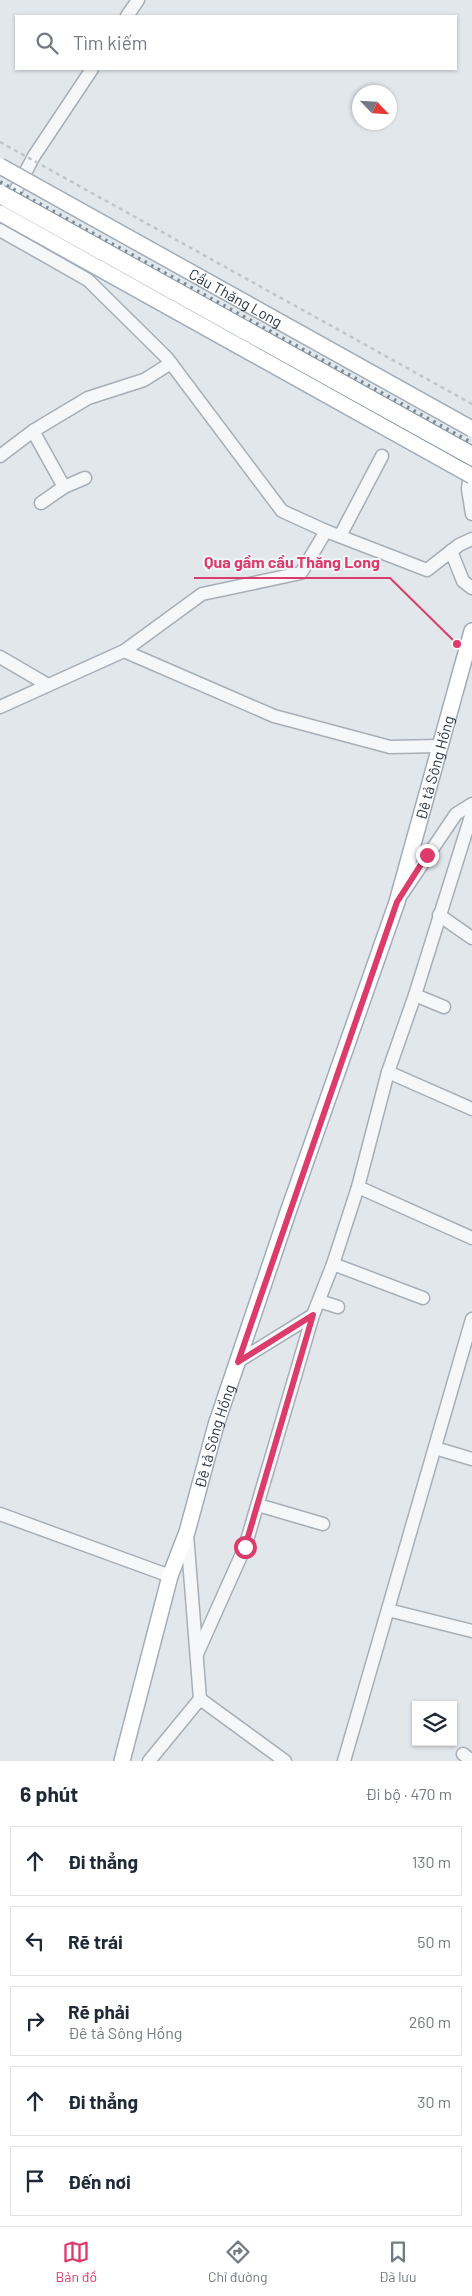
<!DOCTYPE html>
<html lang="vi">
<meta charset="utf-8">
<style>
body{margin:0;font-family:Barlow,sans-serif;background:#f6f6f7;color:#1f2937}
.controls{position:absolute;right:15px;bottom:15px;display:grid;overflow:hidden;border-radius:0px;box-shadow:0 1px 4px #0004}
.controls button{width:45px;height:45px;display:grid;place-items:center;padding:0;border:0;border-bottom:1px solid #e0e1e3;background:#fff;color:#1f2937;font:25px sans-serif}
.compass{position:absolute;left:352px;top:85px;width:45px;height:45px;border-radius:50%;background:#fff;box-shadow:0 1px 4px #0004;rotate:115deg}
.stop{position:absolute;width:15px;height:15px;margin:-11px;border:4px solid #db3c6b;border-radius:50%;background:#fff}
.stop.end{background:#db3c6b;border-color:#fff;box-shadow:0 1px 5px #0008}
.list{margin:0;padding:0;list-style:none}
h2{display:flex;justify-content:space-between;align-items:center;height:65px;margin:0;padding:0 20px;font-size:21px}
h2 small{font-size:16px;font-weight:400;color:#747a83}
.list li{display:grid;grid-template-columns:32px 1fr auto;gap:15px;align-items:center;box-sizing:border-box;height:70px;margin:0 10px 10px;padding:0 10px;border:1px solid #e0e1e3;border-radius:0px}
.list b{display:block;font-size:19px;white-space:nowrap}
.list p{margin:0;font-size:16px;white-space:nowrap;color:#747a83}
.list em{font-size:16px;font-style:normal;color:#747a83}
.icon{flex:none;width:28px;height:28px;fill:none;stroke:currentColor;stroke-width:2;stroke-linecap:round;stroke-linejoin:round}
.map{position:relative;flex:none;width:472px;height:1761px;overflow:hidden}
.search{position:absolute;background:#fff;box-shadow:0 1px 4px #0004;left:15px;right:15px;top:15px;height:55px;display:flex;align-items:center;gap:12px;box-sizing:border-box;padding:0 18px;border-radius:0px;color:#747a83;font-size:19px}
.sheet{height:465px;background:#fff}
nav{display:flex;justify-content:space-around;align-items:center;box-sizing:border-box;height:70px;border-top:1px solid #e0e1e3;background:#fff;font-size:14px;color:#747a83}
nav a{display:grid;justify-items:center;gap:2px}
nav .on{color:#db3c6b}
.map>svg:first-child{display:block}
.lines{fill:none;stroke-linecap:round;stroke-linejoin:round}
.minor-casing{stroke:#a6afb7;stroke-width:15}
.major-casing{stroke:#a0adb9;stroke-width:18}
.minor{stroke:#f5f7f9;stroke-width:12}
.major{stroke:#fff;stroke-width:15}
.rail{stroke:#798997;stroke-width:4;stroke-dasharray:2.5 5;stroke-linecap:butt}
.major-bridge-casing{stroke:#a0adb9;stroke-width:18;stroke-linecap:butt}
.highway-bridge-casing{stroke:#8897a4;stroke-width:20;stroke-linecap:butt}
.path-bridge{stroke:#c0c5ca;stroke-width:2.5;stroke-dasharray:4 4;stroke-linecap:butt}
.major-bridge{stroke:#fff;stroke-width:15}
.highway-bridge{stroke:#fff;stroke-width:18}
.route{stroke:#db3c6b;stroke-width:6}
.labels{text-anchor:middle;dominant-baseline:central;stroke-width:4;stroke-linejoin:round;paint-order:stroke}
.street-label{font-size:15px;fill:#283745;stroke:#f2f6f9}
.leader{fill:none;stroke:#db3c6b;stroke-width:2}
.callout-dot{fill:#db3c6b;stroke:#f2f6f9;stroke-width:2}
.callout-label{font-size:16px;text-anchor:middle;font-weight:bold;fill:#db3c6b;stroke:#f2f6f9;stroke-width:4;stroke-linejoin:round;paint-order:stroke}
</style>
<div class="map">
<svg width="472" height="1761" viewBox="0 0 472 1761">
<rect width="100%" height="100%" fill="#e2e7ec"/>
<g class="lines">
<!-- minor casing -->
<g class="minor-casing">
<g id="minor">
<path d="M 127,16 L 138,0"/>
<path d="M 7,207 L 34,156 L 92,69"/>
<path d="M 0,230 L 88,280 L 167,358 L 282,511 L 326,531 L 427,570 L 459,545 L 472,539"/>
<path d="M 33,431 L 64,487"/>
<path d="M 472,452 L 468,489 L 472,514"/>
<path d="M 0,456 L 33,431 L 88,398 L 144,380 L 171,363"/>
<path d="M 41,503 L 64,487 L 85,478"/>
<path d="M 340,536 L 382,456"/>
<path d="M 451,551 L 463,581 L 472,588"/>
<path d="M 124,651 L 274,716 L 390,747 L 440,746"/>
<path d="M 0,657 L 48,685"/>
<path d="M 0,707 L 124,651 L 202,594 L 301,573 L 326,531"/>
<path d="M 402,894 L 456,814 L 472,804"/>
<path d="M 439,915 L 472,938"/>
<path d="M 415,995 L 444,1007"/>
<path d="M 388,1072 L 472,1109"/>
<path d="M 358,1187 L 472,1238"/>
<path d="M 333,1264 L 423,1298"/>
<path d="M 319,1301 L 338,1307"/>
<path d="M 237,1362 L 313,1315"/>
<path d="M 435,1448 L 472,1459"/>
<path d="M 258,1505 L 323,1524"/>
<path d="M 0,1514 L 170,1576"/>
<path d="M 187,1534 L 200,1699 L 285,1761"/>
<path d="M 388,1610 L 472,1631"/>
<path d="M 197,1654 L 245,1547 L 313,1315 L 333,1264 L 358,1187 L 388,1072 L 415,995 L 472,813"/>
<path d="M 463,1754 L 472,1761"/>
<path d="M 149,1761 L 200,1699"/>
<path d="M 344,1761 L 472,1319"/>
</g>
</g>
<!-- major casing -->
<g class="major-casing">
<g id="major">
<path id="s1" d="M 122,1761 L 170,1576 L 187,1532 L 216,1425 L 287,1215 L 397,902 L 472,631"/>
</g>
</g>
<!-- minor -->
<use href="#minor" class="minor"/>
<!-- major -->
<use href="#major" class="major"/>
<!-- rail -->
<path class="rail" d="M 0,182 L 472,443"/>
<!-- major-bridge casing -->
<g class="major-bridge-casing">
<g id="major-bridge">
<path id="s2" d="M 0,166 L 472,429"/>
<path d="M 0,213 L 472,476"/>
</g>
</g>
<!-- highway-bridge casing -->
<g class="highway-bridge-casing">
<path id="highway-bridge" d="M 0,194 L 472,456"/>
</g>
<!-- path-bridge -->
<path class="path-bridge" d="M 0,142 L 472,404"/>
<!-- major-bridge -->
<use href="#major-bridge" class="major-bridge"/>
<!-- highway-bridge -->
<use href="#highway-bridge" class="highway-bridge"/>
</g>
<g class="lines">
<!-- route -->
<path class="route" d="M 245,1547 L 313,1315 L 238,1362 L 397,902 L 427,855"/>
</g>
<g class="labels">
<!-- street labels -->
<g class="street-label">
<text stroke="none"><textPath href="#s2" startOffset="270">Cầu Thăng Long</textPath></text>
<text stroke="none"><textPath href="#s1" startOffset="1042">Đê tả Sông Hồng</textPath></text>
<text stroke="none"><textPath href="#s1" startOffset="338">Đê tả Sông Hồng</textPath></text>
</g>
</g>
<!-- callouts -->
<path class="leader" d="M457 644L390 578H194"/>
<circle class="callout-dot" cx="457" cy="644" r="5"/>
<g class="callout-label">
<text x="292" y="568">Qua gầm cầu Thăng Long</text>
</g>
</svg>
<div class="controls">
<button><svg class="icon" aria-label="layers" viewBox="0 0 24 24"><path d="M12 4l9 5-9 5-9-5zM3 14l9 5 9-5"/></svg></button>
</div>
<svg class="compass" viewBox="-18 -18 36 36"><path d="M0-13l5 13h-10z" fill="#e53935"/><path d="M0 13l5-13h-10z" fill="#747a83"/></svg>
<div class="stop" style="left:245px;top:1547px"></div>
<div class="stop end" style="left:427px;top:855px"></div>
<div class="search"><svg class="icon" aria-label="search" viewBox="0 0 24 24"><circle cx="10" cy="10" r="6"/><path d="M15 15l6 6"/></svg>Tìm kiếm</div>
</div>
<section class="sheet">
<h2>6 phút<small>Đi bộ · 470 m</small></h2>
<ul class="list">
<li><svg class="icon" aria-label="ahead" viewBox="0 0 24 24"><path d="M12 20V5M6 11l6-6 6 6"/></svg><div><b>Đi thẳng</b></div><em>130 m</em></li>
<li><svg class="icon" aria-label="left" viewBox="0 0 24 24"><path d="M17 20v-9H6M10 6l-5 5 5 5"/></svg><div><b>Rẽ trái</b></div><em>50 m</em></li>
<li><svg class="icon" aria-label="right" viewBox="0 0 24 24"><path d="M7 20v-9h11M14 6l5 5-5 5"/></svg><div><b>Rẽ phải</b><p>Đê tả Sông Hồng</p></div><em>260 m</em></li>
<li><svg class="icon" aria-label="ahead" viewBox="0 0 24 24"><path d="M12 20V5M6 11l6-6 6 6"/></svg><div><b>Đi thẳng</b></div><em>30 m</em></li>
<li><svg class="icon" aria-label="arrive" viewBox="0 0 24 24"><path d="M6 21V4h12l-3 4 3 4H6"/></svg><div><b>Đến nơi</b></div></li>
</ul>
</section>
<nav>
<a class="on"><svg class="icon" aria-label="map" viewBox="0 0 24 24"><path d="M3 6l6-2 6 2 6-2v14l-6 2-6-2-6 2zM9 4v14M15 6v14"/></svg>Bản đồ</a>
<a><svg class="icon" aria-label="directions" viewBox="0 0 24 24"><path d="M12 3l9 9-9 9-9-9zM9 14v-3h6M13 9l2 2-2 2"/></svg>Chỉ đường</a>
<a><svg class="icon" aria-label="saved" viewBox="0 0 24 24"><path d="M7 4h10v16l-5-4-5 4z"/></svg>Đã lưu</a>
</nav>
